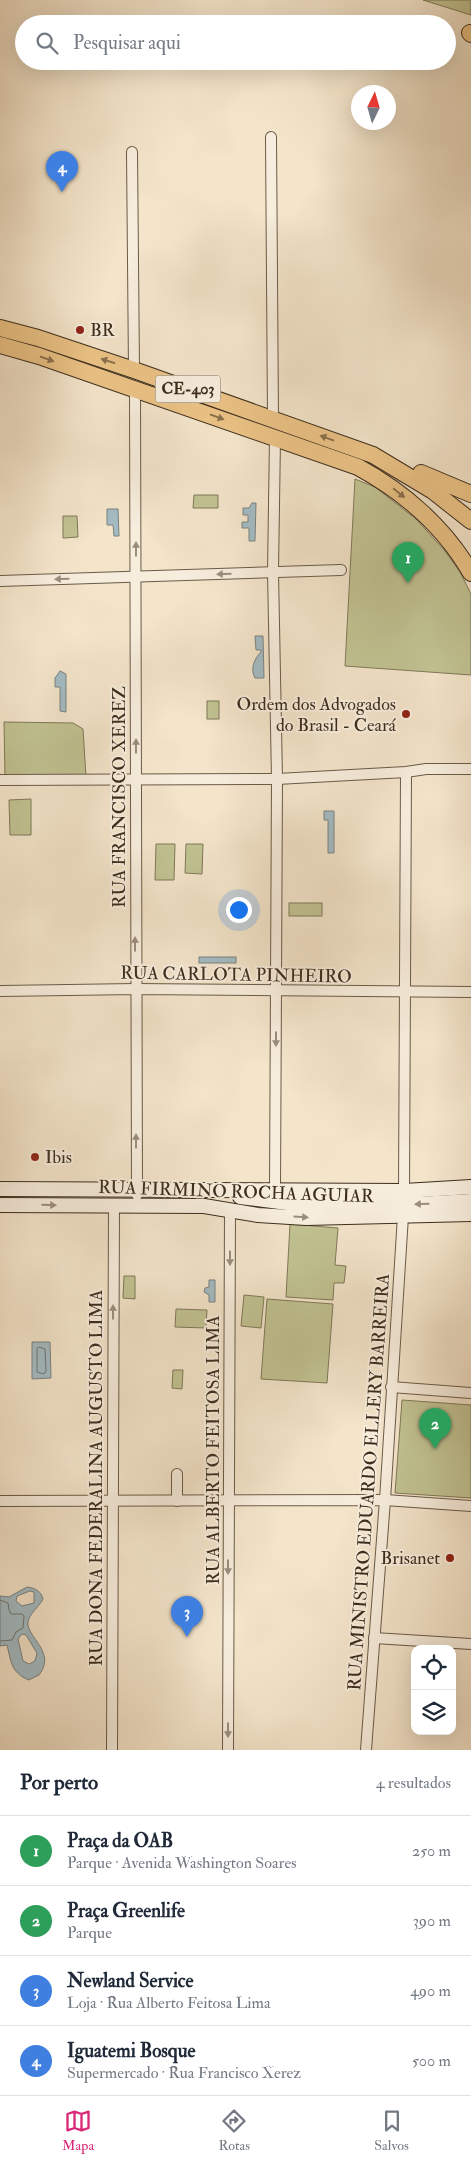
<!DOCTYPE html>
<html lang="pt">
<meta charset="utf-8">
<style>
body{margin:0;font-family:"IM FELL Double Pica",serif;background:#f6f6f7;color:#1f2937}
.controls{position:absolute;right:15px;bottom:15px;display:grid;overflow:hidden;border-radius:10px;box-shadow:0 5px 20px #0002}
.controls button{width:45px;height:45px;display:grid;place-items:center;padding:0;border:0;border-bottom:1px solid #e0e1e3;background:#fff;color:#1f2937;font:25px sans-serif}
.compass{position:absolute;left:351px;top:85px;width:45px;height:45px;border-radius:50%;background:#fff;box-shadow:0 5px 20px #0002;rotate:5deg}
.you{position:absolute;left:238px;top:909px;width:18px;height:18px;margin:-12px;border:4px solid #fff;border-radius:50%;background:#1a73e8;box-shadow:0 0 0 8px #1a73e833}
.badge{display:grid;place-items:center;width:32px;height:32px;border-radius:50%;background:#db2777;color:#fff;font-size:16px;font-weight:700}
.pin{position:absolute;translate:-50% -41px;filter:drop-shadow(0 1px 2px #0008)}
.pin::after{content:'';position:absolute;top:26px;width:18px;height:15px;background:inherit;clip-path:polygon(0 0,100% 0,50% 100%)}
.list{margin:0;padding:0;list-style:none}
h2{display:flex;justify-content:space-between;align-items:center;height:65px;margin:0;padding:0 20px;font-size:21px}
h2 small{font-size:16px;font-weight:400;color:#747a83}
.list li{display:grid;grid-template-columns:32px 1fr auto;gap:15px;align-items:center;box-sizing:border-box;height:70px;padding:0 20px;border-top:1px solid #e0e1e3}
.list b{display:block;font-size:19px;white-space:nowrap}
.list p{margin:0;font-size:16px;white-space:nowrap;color:#747a83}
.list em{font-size:16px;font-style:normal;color:#747a83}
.icon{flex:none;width:28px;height:28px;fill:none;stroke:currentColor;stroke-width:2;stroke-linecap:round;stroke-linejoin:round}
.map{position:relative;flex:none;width:471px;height:1750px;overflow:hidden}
.search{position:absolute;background:#fff;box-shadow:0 5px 20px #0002;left:15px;right:15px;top:15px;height:55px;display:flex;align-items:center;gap:12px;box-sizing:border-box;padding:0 18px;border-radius:28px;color:#747a83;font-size:19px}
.sheet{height:345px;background:#fff}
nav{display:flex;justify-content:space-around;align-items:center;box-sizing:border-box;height:70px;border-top:1px solid #e0e1e3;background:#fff;font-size:14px;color:#747a83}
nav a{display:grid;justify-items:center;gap:2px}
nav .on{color:#db2777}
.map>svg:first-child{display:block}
.green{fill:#c1c292;stroke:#7f7858}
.water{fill:#a3bbc3;stroke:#7a8281;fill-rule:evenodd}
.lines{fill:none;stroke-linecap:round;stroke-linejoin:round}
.shore{stroke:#707470;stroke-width:1}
.street-casing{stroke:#6a5b48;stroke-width:12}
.secondary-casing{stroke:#3d2d1d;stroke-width:16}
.primary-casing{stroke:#3d2d1d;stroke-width:18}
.street{stroke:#f7eddd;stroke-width:10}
.secondary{stroke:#f7eddd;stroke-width:14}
.primary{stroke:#eac285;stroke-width:16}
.oneway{fill:#8b704c}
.oneway2{fill:#9a8d7d}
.poi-dot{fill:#8f2418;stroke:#f7eddd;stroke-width:2}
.labels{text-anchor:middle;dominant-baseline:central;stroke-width:4;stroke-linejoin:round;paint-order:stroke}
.shield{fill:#f7eddd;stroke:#756757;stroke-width:1}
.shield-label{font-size:16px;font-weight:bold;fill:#3d2d1d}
.poi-label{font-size:18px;fill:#3d2d1d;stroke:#f7eddd;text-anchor:start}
.street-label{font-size:18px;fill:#3d2d1d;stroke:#f7eddd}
</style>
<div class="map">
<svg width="471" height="1750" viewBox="0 0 471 1750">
<rect width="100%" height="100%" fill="#f3e4ca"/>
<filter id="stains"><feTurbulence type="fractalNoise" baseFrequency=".004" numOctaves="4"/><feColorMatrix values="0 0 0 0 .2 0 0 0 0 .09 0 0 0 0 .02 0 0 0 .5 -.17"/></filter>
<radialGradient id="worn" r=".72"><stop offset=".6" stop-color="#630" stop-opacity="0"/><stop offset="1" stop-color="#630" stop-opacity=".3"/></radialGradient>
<!-- green -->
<g class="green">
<path d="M 423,0 L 471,0 L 471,15 Z"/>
<path d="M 355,479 L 375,487 L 416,519 L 445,551 L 460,572 L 471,594 L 471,675 L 345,666 Z"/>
<path d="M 194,495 L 218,495 L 218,508 L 193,508 Z"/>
<path d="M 63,516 L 77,516 L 78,537 L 63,538 Z"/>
<rect x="207" y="701" width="12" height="18"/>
<path d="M 4,722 L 73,723 L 83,729 L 86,777 L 5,777 Z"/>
<path d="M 31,799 L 31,835 L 10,835 L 9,800 Z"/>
<path d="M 156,844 L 175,844 L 174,880 L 155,880 Z"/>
<path d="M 186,844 L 203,844 L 202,874 L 185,873 Z"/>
<rect x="289" y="903" width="33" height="13"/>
<path d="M 290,1224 L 338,1228 L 335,1265 L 346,1266 L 344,1283 L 334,1283 L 333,1300 L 286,1297 Z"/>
<path d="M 124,1276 L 135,1276 L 135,1299 L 123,1298 Z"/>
<path d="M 244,1295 L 264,1297 L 261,1328 L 241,1326 Z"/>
<path d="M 267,1299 L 333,1304 L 327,1383 L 261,1379 Z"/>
<path d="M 176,1309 L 207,1310 L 206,1328 L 175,1327 Z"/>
<path d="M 173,1370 L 183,1370 L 182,1389 L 172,1388 Z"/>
<path d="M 402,1400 L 471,1405 L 471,1498 L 395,1493 Z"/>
</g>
<!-- water -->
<g class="water">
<path d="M 252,503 L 256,503 L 255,541 L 249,541 L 249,528 L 242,528 L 242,522 L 248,522 L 248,515 L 243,515 L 243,508 L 249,508 Z"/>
<path d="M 107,509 L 118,509 L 119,536 L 114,536 L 113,525 L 107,525 Z"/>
<path d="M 255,636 L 263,636 L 264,678 L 255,678 C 250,669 254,659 261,652 L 261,650 L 256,650 Z"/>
<path d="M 60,671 L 66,674 L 66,712 L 60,711 L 60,687 L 55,687 L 55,678 Z"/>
<path d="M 324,811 L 334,811 L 334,853 L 328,853 L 328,820 L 324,820 Z"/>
<rect x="199" y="957" width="37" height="6"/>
<path d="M 209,1280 L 215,1280 L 215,1302 L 209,1302 L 209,1295 L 204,1292 L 205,1288 L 209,1287 Z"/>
<path d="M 32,1342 L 50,1342 L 51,1378 L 32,1379 Z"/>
<path d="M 27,1587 C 35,1588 41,1591 43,1599 C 39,1607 29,1614 28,1622 C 26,1637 57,1652 39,1675 L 29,1680 C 11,1673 11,1661 7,1645 L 0,1646 L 0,1596 L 9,1597 ZM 30,1591 L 34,1592 L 34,1603 L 22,1606 L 16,1601 L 17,1596 ZM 22,1634 L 26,1635 L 37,1653 L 35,1661 L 29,1664 L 23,1661 L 18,1639 Z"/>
</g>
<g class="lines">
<!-- shore -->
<g class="shore">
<path d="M 39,1347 L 45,1349 L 46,1371 L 44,1374 L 37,1372 L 37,1349 Z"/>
<path d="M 0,1600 L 8,1603 L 9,1610 L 11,1614 L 22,1614 L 24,1616 L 23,1628 L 16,1632 L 12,1640 L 0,1641"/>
</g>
<!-- street casing -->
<g class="street-casing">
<g id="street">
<path d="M 271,137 L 273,418"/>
<path d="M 132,152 L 134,370"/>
<path d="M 135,389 L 137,1195"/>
<path d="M 275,438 L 273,572 L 277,779 L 275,1190"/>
<path d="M 0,581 L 341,570"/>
<path d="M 0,780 L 277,779 L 406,772 L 426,769 L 471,769"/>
<path d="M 0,991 L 135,989 L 471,992"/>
<path d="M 404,1191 L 406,772"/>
<path d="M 391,1387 L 471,1393"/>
<path d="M 177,1474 L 177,1501"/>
<path d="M 0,1501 L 385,1500 L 471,1506"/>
<path d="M 374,1638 L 471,1644"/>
<path d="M 112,1750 L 114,1205"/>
<path d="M 228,1750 L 230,1210"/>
<path d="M 366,1750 L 385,1500 L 403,1216"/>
</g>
</g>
<!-- secondary casing -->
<g class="secondary-casing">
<g id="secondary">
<path d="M 0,1189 L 404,1191 L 471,1187"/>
<path d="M 240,1197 L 295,1204 L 418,1204 L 471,1201"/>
<path d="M 0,1205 L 204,1206 L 258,1215 L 306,1218 L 471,1214"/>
</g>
</g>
<!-- primary casing -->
<g class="primary-casing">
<g id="primary">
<path d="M 470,33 L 471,34"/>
<path d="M 0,328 L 38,338 L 134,370 L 373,455 L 433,491 L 471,521"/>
<path d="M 0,345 L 39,356 L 358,467 C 404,492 445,528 471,573"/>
<path d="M 421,473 L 471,494"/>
</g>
</g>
<!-- street -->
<use href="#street" class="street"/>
<!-- secondary -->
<use href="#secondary" class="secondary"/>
<!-- primary -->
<use href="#primary" class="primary"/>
</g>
<!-- one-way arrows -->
<defs><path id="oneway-solid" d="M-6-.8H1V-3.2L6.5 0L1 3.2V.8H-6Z" transform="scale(1.25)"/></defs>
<g class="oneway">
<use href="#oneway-solid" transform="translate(47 359) rotate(19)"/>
<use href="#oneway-solid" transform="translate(108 361) rotate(-162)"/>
<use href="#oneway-solid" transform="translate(217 417) rotate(20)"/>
<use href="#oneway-solid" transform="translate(327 438) rotate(-160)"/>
<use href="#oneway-solid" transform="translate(399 493) rotate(39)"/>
</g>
<g class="oneway2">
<use href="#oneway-solid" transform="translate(136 549) rotate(-90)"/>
<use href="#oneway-solid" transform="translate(224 574) rotate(178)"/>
<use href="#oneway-solid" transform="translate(62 579) rotate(178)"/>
<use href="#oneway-solid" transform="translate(136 746) rotate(-90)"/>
<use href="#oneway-solid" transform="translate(135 944) rotate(-90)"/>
<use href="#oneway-solid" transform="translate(276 1039) rotate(90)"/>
<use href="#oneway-solid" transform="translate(136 1141) rotate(-90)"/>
<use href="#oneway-solid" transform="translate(422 1204) rotate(178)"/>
<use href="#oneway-solid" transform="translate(49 1205) rotate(1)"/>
<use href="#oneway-solid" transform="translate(301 1217) rotate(3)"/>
<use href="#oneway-solid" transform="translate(230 1258) rotate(90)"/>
<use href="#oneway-solid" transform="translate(113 1312) rotate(-90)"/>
<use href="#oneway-solid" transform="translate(228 1567) rotate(90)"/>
<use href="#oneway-solid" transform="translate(228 1730) rotate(90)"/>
</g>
<!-- markers -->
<g class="poi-dot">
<circle cx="80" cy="330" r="5"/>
<circle cx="406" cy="714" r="5"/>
<circle cx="35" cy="1157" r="5"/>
<circle cx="450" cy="1558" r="5"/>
</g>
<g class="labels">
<!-- shield labels -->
<rect class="shield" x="155.5" y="375.5" width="65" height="27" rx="4"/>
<g class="shield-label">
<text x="188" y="389">CE-403</text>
</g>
<!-- poi labels -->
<g class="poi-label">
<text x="90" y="330">BR</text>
<text x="396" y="704" text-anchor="end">Ordem dos Advogados<tspan x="396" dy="21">do Brasil - Ceará</tspan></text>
<text x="45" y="1157">Ibis</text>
<text x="440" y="1558" text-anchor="end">Brisanet</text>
</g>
<!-- street labels -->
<g class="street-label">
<text transform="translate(119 797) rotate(-90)">RUA FRANCISCO XEREZ</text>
<text transform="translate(236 975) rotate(1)">RUA CARLOTA PINHEIRO</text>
<text transform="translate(236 1192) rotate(2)">RUA FIRMINO ROCHA AGUIAR</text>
<text transform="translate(213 1450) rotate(-90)">RUA ALBERTO FEITOSA LIMA</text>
<text transform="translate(96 1478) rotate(-90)">RUA DONA FEDERALINA AUGUSTO LIMA</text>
<text transform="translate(369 1482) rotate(-86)">RUA MINISTRO EDUARDO ELLERY BARREIRA</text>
</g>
</g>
<rect width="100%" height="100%" filter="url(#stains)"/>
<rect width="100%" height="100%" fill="url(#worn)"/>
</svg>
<div class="controls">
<button><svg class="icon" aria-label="locate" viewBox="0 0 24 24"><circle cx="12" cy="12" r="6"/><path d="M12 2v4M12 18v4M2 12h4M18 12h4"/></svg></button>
<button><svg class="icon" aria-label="layers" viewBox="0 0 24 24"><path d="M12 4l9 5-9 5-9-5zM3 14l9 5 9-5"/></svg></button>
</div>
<svg class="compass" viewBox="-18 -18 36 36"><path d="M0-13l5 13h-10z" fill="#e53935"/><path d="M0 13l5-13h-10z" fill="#747a83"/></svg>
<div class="you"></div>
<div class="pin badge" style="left:408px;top:583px;background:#2e9e5b">1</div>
<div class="pin badge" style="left:435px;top:1449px;background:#2e9e5b">2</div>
<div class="pin badge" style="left:187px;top:1637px;background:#3f7fe0">3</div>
<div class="pin badge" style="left:62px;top:192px;background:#3f7fe0">4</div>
<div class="search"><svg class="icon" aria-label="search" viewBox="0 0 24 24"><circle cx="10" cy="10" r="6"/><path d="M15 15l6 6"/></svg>Pesquisar aqui</div>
</div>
<section class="sheet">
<h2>Por perto<small>4 resultados</small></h2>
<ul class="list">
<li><span class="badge" style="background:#2e9e5b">1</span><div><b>Praça da OAB</b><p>Parque · Avenida Washington Soares</p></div><em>250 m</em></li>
<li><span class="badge" style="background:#2e9e5b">2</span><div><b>Praça Greenlife</b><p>Parque</p></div><em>390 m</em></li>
<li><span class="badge" style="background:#3f7fe0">3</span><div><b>Newland Service</b><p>Loja · Rua Alberto Feitosa Lima</p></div><em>490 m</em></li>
<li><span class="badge" style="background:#3f7fe0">4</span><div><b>Iguatemi Bosque</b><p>Supermercado · Rua Francisco Xerez</p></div><em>500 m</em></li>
</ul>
</section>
<nav>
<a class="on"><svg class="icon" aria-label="map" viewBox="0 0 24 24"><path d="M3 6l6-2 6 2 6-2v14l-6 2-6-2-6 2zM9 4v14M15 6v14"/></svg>Mapa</a>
<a><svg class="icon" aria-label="directions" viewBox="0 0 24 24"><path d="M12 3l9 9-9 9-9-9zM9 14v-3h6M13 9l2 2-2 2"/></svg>Rotas</a>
<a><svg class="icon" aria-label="saved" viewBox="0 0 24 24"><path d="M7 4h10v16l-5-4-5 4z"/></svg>Salvos</a>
</nav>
